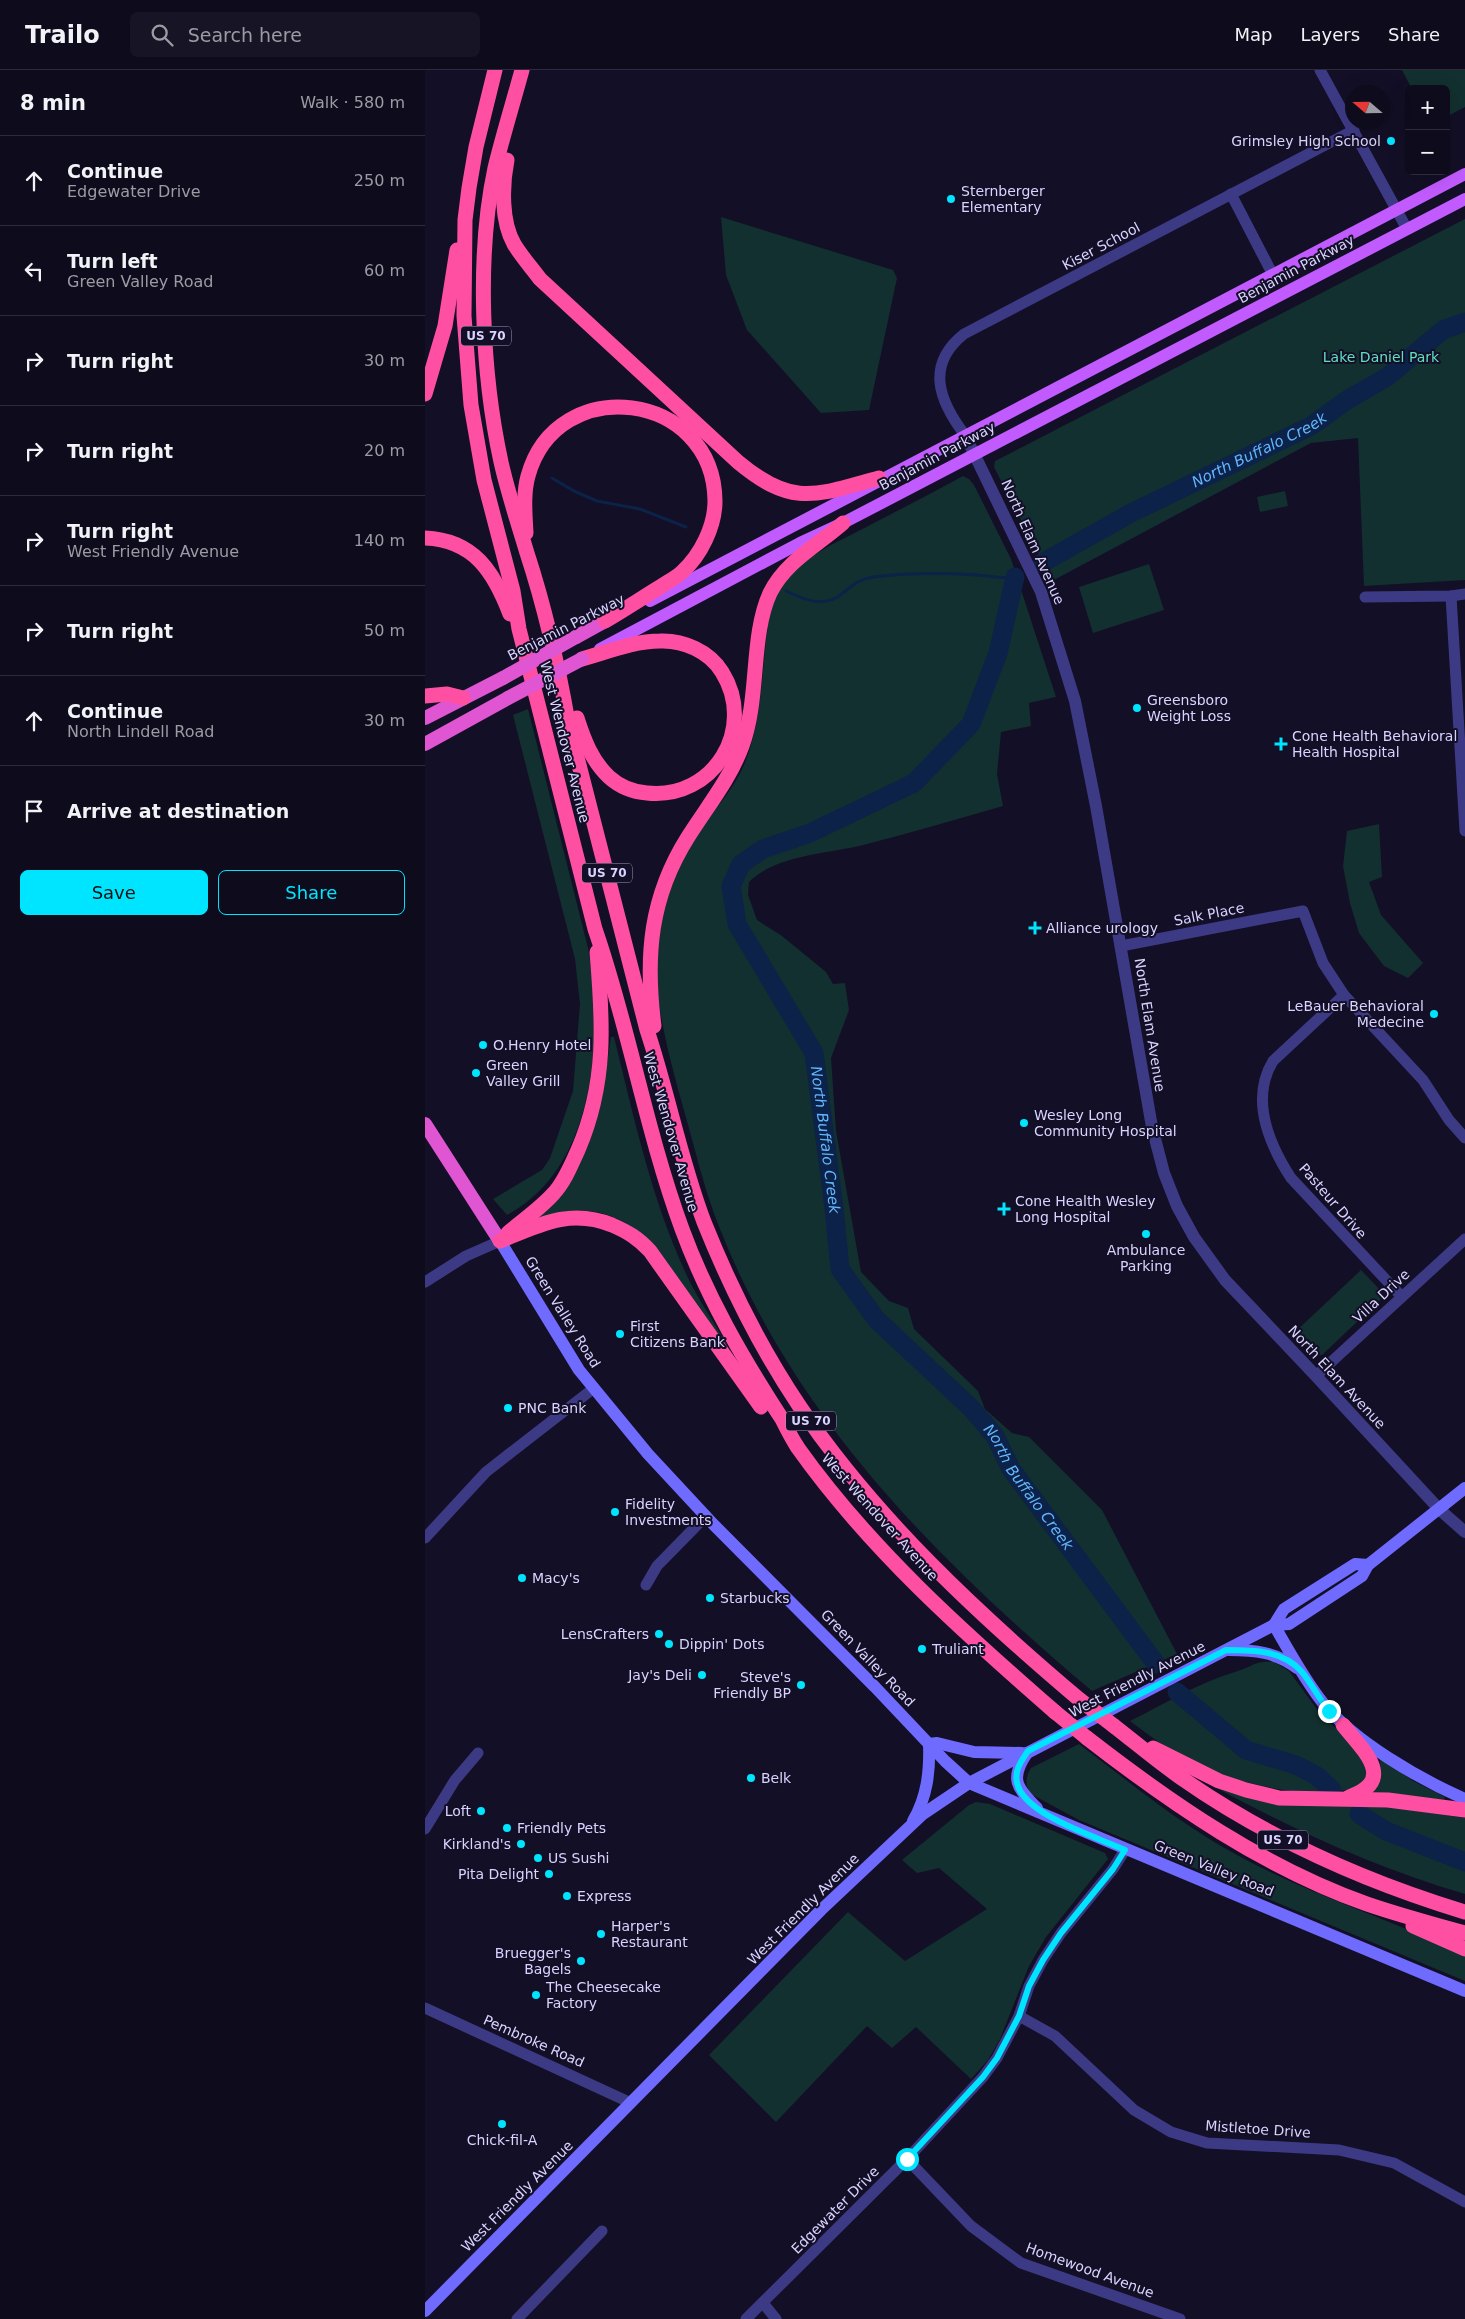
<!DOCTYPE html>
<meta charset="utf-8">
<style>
body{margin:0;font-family:"DejaVu Sans",sans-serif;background:#171425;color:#f1f3f6}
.controls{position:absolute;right:15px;top:15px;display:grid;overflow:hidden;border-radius:8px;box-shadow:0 5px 20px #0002}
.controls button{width:45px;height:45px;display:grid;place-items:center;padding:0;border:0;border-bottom:1px solid #2e2b3b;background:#0e0b1c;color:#f1f3f6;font:25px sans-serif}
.compass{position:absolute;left:920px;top:15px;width:45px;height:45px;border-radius:50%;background:#0e0b1c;box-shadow:0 5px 20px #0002;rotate:290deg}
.stop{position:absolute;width:15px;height:15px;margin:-11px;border:4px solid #00e5ff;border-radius:50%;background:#fff}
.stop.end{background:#00e5ff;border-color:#fff;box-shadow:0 1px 5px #0008}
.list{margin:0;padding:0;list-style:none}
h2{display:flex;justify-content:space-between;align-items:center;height:65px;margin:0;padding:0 20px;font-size:21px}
h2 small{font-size:16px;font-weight:400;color:#9b9ba3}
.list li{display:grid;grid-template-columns:32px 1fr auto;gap:15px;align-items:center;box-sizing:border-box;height:90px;padding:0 20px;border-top:1px solid #2e2b3b}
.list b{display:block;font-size:19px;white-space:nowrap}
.list p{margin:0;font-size:16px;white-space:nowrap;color:#9b9ba3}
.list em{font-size:16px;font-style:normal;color:#9b9ba3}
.actions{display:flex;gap:10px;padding:15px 20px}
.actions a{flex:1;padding:11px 0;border:1px solid #00e5ff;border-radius:8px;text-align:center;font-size:18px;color:#00e5ff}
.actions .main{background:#00e5ff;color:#111}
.icon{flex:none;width:28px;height:28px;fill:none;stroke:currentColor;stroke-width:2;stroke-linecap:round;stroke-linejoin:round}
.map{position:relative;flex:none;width:1040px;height:2249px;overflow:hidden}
header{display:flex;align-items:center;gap:30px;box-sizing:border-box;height:70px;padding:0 25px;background:#0e0b1c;border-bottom:1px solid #2e2b3b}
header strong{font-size:24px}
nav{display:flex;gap:28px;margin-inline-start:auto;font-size:18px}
.search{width:350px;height:45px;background:#171425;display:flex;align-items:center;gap:12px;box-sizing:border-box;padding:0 18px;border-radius:8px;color:#9b9ba3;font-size:19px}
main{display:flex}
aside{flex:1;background:#0e0b1c}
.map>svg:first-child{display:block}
.green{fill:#12302f}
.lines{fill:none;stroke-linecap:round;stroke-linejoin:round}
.stream{stroke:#0c2248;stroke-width:3}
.river{stroke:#0c2248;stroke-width:19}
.minor{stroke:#3d3a85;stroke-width:11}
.tertiary{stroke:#3d3a85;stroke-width:12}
.secondary{stroke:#6f6bff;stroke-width:12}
.primary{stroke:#c25bff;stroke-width:12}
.trunk{stroke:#e055d1;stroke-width:14}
.motorway{stroke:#ff4fa3;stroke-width:15}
.trunk-bridge{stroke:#e055d1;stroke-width:14}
.motorway-bridge{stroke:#ff4fa3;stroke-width:15}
.route{stroke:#00e5ff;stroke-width:6}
.poi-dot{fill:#00e5ff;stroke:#130f26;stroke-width:2}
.labels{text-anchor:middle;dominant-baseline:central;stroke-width:4;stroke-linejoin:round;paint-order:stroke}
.shield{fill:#130f26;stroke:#9e99be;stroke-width:1}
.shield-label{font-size:12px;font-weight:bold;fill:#d9d4ff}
.poi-label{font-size:14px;fill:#d9d4ff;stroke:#130f26;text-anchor:start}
.street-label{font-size:14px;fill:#d9d4ff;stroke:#130f26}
.park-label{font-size:14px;fill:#5fe0c0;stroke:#130f26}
.water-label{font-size:15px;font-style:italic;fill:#62b6ff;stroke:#130f26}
</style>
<header>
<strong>Trailo</strong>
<div class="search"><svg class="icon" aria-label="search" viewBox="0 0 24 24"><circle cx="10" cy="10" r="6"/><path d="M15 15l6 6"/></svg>Search here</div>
<nav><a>Map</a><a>Layers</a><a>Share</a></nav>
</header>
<main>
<aside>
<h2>8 min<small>Walk · 580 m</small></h2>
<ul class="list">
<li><svg class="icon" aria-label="ahead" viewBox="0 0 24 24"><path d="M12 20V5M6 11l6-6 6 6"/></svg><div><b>Continue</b><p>Edgewater Drive</p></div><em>250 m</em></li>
<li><svg class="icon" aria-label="left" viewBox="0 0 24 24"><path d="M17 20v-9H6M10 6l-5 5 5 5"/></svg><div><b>Turn left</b><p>Green Valley Road</p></div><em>60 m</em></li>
<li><svg class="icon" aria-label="right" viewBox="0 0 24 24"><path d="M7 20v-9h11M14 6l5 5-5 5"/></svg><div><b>Turn right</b></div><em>30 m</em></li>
<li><svg class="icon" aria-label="right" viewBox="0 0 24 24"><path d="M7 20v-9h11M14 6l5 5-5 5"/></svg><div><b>Turn right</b></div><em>20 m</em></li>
<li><svg class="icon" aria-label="right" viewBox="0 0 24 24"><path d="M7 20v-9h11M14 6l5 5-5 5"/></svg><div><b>Turn right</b><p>West Friendly Avenue</p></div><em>140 m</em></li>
<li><svg class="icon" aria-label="right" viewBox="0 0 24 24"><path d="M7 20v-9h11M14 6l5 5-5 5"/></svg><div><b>Turn right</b></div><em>50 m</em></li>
<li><svg class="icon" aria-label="ahead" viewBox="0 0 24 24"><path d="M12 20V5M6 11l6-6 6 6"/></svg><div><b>Continue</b><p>North Lindell Road</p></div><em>30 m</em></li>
<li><svg class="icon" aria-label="arrive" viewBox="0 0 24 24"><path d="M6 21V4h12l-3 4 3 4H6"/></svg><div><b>Arrive at destination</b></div></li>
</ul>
<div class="actions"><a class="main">Save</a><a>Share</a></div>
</aside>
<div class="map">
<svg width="1040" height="2249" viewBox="0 0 1040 2249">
<rect width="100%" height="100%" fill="#130f26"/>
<!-- green -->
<g class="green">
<path d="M 977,0 L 1040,0 L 1040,37 L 1021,47 L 1021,19 L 987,19 Z"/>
<path d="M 296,147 L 468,200 L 472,208 L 444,340 L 396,343 L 322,260 L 301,205 Z"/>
<path d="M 1040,149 L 1040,510 L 939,516 L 933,368 L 886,373 L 627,511 L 569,397 L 570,391 Z"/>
<path d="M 538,406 L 544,409 L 549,415 L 586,489 L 631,627 L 604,633 L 606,656 L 576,662 L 572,704 L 578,736 C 532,749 485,763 438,775 C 402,784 351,785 324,812 L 323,825 L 332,850 L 357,866 L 401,902 L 408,914 L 420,913 L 424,940 L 406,988 L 411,1061 L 436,1202 L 464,1231 L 483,1238 L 489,1259 L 553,1321 L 560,1339 L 587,1363 L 604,1367 L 677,1440 L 752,1584 L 667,1621 C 514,1492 370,1349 295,1159 C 279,1120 270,1078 258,1037 C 242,978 223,914 235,853 C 243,816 260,780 282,751 C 295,733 310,716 319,695 C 338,649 336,603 343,555 C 345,541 350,524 358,513 C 379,485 415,471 445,455 C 476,439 507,423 538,406 Z"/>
<path d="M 860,421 L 863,436 L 835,442 L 832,427 Z"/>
<path d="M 724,494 L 739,540 L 668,563 L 654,517 Z"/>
<path d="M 103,639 L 163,878 C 178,967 172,1097 82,1145 L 68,1129 L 117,1100 L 125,1088 L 148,1021 L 155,934 L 150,889 L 88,645 Z"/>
<path d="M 954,754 L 957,807 L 944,812 L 956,845 L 998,893 L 983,908 L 959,896 L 934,863 L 925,833 L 918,796 L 922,761 Z"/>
<path d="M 186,967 L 189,967 C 209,1048 227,1132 263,1208 C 274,1231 289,1252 302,1274 L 299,1276 L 234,1181 C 197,1140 156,1130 106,1152 L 130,1126 L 182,994 Z"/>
<path d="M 936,1200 L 956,1221 L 956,1229 L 897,1285 L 889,1285 L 869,1263 Z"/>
<path d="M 849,1592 L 864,1601 L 894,1642 L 937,1683 C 943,1691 945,1707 935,1714 C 902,1736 807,1712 772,1695 C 748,1683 726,1667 705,1651 C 741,1633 773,1613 813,1601 C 830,1596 828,1591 849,1592 Z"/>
<path d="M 654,1674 C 703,1711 750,1750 803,1780 C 878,1823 962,1847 1040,1885 L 1040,1911 L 654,1750 L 606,1724 C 600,1715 600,1708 606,1698 Z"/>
<path d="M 955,1690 L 958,1690 L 988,1711 L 1020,1727 L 1019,1730 L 948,1722 L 956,1706 Z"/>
<path d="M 784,1714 L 872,1735 L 953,1735 L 1040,1748 L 1040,1824 C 950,1798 867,1759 784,1714 Z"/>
<path d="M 551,1732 L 565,1734 L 680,1783 L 683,1789 L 621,1867 L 604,1896 L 575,1969 L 563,1990 L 546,2009 L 491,1957 L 467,1978 L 442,1956 L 351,2052 L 284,1985 L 423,1842 L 480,1891 L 562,1839 L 514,1798 L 492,1803 L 477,1790 L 544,1735 Z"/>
</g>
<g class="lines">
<!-- stream -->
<g class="stream">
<path d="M 127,408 L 149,421 L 172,431 L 215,439 L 261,457"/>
<path d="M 361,521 C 380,530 400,539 418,523 C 428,515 434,509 448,507 C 481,503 519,503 552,505 C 565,506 577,509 590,507"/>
</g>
<!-- river -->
<g class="river">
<path id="s1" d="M 617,493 L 706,443 L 886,356 L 922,330 L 962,307 L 1018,260 L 1040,252"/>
<path id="s2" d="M 590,507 L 573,583 L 546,654 L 489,713 L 385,763 L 338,779 L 316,794 L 306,816 L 312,854 L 389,983 L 409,1138 L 415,1199 L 451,1249 L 546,1338 L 570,1366 L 586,1399 L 731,1594"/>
<path d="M 752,1622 L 821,1680 L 871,1695 L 892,1706 L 907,1720"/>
<path d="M 934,1744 L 961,1761 L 1040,1792"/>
</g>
<!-- minor -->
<g class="minor">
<path d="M 895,0 L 982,159"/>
<path d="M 806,124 L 848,205"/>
<path d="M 540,365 C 514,331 500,295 539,264 L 929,60"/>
<path d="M 1026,526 L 1040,761"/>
<path d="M 940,527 L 1026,526 L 1040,524"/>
<path d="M 696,876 L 878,841 L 898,893 L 919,925 L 998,1010 L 1024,1050 L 1040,1068"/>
<path d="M 919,925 L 848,991 C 825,1029 844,1074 866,1108 L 977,1227"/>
<path d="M 0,1212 L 41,1186 L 75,1171"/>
<path d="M 891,1306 L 1040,1169"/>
<path d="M 0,1468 L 61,1402 L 169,1318"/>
<path d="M 221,1515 L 232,1496 L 281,1446"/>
<path d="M 0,1759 L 30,1710 L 53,1683"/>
<path d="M 0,1938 L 206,2033"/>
<path d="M 594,1946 L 630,1966 L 709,2040 L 746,2062 L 782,2073 L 914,2080 L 969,2093 L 1040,2132"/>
<path d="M 482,2089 L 546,2156 L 596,2193 L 755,2249"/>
<path d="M 338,2233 L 351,2249"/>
<path d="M 92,2249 L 177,2161"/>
<path d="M 321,2249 L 482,2089 L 558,2007 L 572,1988 L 594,1946 L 604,1916 L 618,1890 L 636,1863 L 688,1799 L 700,1780"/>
</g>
<!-- tertiary -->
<path class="tertiary" d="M 540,365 L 616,522 L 650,631 L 671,736 L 727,1057 L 739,1103 L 752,1136 L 769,1167 L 800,1210 L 891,1306 L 1015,1440 L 1040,1462"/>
<!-- secondary -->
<g class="secondary">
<path d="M 75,1171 L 154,1300 L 223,1384 L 289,1455 L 450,1617 L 520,1691 L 544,1713 L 1040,1921"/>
<path d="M 849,1555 C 864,1581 879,1609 898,1633 C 930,1672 994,1709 1040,1729"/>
<path d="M 849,1555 L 859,1539 L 930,1494 L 943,1495"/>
<path d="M 804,1580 C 829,1580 851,1582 872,1598"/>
<path d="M 504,1674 L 512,1673 L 549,1682 L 597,1683"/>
<path d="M 602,1683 C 584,1709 592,1718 612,1738"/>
<path d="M 488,1751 C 502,1727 505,1702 504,1674"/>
<path d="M 0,2241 L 396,1840 L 498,1744 L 544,1713 L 849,1555 L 864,1554 L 937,1506 L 943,1495 L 1040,1418"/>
</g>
<!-- primary -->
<g class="primary">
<path d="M 225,531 C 496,387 769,247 1040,104"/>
<path d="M 175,579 L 375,473 L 418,453 L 1040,129"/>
</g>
<!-- trunk -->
<g class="trunk">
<path d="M 151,567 L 180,551"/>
<path d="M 0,648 L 78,608"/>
<path d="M 0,674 L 83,628"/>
<path d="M 0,1054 L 75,1171"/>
</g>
<!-- motorway -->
<g class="motorway">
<path d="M 70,0 L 51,77 L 44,118 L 40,150 L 39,246 L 46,335 L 59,410 L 88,521 L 94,559 L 170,859 C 204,957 221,1061 257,1159 C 282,1227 318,1289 357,1349 C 362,1359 367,1369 373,1378 C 444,1478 538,1562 630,1642"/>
<path d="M 97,0 C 88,33 78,65 70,98 C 51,186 57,304 76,392 C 83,423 93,453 102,483 C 120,538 133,595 143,652 L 222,960 C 243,1023 255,1089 279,1152 C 305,1217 336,1279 375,1337 C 451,1449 552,1543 655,1630"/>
<path d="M 82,90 C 77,115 76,151 89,174 C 96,186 107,198 115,209 L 313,392 C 368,438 391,425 454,408"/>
<path d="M 0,324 L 20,256 L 32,180"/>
<path d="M 101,463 C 100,444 98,424 103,406 C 132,301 289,321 290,431 C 290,456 276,485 257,502 C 251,508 242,512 235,517 C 217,528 199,540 180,551"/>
<path d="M 0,468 C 49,470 69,502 85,544"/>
<path d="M 0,626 L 22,624 L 38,628"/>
<path d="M 152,648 C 159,670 167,691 184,707 C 195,717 209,722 222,723 C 289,730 332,658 297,602 C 284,581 258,570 235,571 C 209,571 182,582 157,589"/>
<path d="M 229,956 C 220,886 225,827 263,767 C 282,737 305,709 317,676 C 335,627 325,567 345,523 C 361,491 392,476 418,453"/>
<path d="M 83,1163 C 98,1150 116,1138 129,1123 C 140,1111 146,1095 153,1080 C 182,1013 178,952 172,882"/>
<path d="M 75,1171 C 114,1155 145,1138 187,1155 C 203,1162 213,1168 225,1181 L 336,1337"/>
<path d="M 918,1655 C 937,1679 973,1710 924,1727"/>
<path d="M 689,1656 C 711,1673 732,1691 755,1707 C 842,1768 938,1811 1040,1842"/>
<path d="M 662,1668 C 747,1734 840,1798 942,1834 C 974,1845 1007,1854 1040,1863"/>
<path d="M 728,1678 L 794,1711 L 821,1720 L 854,1728 L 963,1730 L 1040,1740"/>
<path d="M 988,1856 L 1040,1879"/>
</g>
<!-- trunk-bridge -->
<g class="trunk-bridge">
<path d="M 78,608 L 151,567"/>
<path d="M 83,628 L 157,589"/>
</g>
<!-- motorway-bridge -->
<g class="motorway-bridge">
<path d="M 655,1630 L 689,1656"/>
<path d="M 630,1642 L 662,1668"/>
</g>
</g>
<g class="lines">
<!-- route -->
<path class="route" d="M 482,2089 L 558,2007 L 572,1988 L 594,1946 L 604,1916 L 618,1890 L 636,1863 L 688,1799 L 700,1780 C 672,1767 599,1745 592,1713 C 589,1700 597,1690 603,1681 L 801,1580 C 828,1580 858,1580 877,1602 C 887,1614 894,1629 904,1641"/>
</g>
<!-- markers -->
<g class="poi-dot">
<circle cx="966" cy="71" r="5"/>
<circle cx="526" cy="129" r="5"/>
<circle cx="712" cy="638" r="5"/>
<path d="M853.5 666.5h5v5h5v5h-5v5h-5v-5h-5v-5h5z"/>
<path d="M607.5 850.5h5v5h5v5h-5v5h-5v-5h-5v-5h5z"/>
<circle cx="1009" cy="944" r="5"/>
<circle cx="58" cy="975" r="5"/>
<circle cx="51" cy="1003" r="5"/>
<circle cx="599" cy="1053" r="5"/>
<path d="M576.5 1131.5h5v5h5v5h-5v5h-5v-5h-5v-5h5z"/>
<circle cx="721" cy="1164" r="5"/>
<circle cx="195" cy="1264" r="5"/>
<circle cx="83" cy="1338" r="5"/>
<circle cx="190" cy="1442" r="5"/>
<circle cx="97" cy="1508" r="5"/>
<circle cx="285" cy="1528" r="5"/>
<circle cx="234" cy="1564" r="5"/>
<circle cx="244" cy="1574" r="5"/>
<circle cx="497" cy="1579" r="5"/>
<circle cx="277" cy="1605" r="5"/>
<circle cx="376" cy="1615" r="5"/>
<circle cx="326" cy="1708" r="5"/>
<circle cx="56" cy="1741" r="5"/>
<circle cx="82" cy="1758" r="5"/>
<circle cx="96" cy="1774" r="5"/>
<circle cx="113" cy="1788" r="5"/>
<circle cx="124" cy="1804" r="5"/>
<circle cx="142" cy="1826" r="5"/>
<circle cx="176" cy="1864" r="5"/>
<circle cx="156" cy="1891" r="5"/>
<circle cx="111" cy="1925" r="5"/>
<circle cx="77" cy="2054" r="5"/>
</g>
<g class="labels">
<!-- shield labels -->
<g class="shield">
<rect x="36" y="256.5" width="50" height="19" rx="4"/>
<rect x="157" y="793.5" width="50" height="19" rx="4"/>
<rect x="361" y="1341.5" width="50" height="19" rx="4"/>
<rect x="833" y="1760.5" width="50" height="19" rx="4"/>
</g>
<g class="shield-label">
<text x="61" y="266">US 70</text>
<text x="182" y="803">US 70</text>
<text x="386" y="1351">US 70</text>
<text x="858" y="1770">US 70</text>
</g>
<!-- poi labels -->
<g class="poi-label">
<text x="956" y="71" text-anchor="end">Grimsley High School</text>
<text x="536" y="121">Sternberger<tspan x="536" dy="16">Elementary</tspan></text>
<text x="722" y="630">Greensboro<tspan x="722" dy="16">Weight Loss</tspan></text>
<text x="867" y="666">Cone Health Behavioral<tspan x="867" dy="16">Health Hospital</tspan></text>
<text x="621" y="858">Alliance urology</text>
<text x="999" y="936" text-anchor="end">LeBauer Behavioral<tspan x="999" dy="16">Medecine</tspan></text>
<text x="68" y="975">O.Henry Hotel</text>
<text x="61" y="995">Green<tspan x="61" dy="16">Valley Grill</tspan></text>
<text x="609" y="1045">Wesley Long<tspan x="609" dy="16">Community Hospital</tspan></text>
<text x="590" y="1131">Cone Health Wesley<tspan x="590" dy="16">Long Hospital</tspan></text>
<text x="721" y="1180" text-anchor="middle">Ambulance<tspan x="721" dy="16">Parking</tspan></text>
<text x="205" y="1256">First<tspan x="205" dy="16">Citizens Bank</tspan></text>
<text x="93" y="1338">PNC Bank</text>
<text x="200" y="1434">Fidelity<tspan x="200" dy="16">Investments</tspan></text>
<text x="107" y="1508">Macy's</text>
<text x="295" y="1528">Starbucks</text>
<text x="224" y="1564" text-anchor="end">LensCrafters</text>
<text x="254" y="1574">Dippin' Dots</text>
<text x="507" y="1579">Truliant</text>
<text x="267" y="1605" text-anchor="end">Jay's Deli</text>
<text x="366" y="1607" text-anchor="end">Steve's<tspan x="366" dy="16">Friendly BP</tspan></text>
<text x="336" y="1708">Belk</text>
<text x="46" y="1741" text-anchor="end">Loft</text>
<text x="92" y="1758">Friendly Pets</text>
<text x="86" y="1774" text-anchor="end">Kirkland's</text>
<text x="123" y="1788">US Sushi</text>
<text x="114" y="1804" text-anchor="end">Pita Delight</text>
<text x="152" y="1826">Express</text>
<text x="186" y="1856">Harper's<tspan x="186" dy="16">Restaurant</tspan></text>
<text x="146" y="1883" text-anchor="end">Bruegger's<tspan x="146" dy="16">Bagels</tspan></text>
<text x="121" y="1917">The Cheesecake<tspan x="121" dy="16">Factory</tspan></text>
<text x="77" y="2070" text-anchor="middle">Chick-fil-A</text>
</g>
<!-- street labels -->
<g class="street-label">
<text transform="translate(676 176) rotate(-28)">Kiser School</text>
<text transform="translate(871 199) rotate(-28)">Benjamin Parkway</text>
<text transform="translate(512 386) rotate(-28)">Benjamin Parkway</text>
<text transform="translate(608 472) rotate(66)">North Elam Avenue</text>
<text transform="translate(141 557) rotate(-27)">Benjamin Parkway</text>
<text transform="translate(140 672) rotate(76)">West Wendover Avenue</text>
<text transform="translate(784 844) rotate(-11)">Salk Place</text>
<text transform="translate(725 955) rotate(81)">North Elam Avenue</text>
<text transform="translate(246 1062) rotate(74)">West Wendover Avenue</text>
<text transform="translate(908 1131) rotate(49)">Pasteur Drive</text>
<text transform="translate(956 1226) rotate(-43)">Villa Drive</text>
<text transform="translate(138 1242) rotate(58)">Green Valley Road</text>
<text transform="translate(912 1307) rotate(47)">North Elam Avenue</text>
<text transform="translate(455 1447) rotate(48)">West Wendover Avenue</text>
<text transform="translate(443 1588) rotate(46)">Green Valley Road</text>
<text transform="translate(712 1609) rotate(-27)">West Friendly Avenue</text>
<text transform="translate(789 1798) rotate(22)">Green Valley Road</text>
<text transform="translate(378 1839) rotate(-45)">West Friendly Avenue</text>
<text transform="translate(109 1971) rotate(24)">Pembroke Road</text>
<text transform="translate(833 2059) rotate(4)">Mistletoe Drive</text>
<text transform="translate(92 2126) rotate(-45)">West Friendly Avenue</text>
<text transform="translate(410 2140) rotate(-45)">Edgewater Drive</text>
<text transform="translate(665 2200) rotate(20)">Homewood Avenue</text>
</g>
<!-- park labels -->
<g class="park-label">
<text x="956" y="287">Lake Daniel Park</text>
</g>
<!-- water labels -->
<g class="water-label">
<text stroke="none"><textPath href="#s1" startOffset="245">North Buffalo Creek</textPath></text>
<text stroke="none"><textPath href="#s2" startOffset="728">North Buffalo Creek</textPath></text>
<text stroke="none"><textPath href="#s2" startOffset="1148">North Buffalo Creek</textPath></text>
</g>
</g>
</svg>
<div class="controls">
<button>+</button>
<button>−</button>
</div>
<svg class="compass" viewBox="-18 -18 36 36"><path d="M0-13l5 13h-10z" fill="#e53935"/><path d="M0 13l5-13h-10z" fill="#9b9ba3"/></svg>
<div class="stop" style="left:482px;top:2089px"></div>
<div class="stop end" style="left:904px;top:1641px"></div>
</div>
</main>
